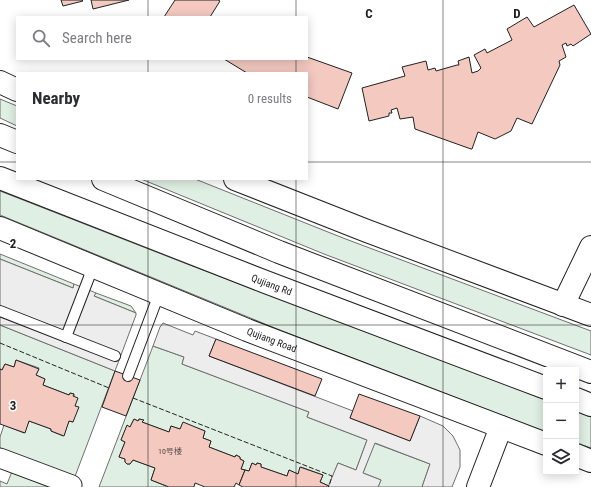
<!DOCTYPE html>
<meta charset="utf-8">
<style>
body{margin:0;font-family:"Roboto Condensed","Noto Sans SC",sans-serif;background:#f2f2f3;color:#2b2b33}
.controls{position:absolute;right:12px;bottom:12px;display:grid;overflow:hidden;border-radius:0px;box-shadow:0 2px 10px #0003}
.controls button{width:36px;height:36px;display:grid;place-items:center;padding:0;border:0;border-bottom:1px solid #e1e1e2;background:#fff;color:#2b2b33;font:20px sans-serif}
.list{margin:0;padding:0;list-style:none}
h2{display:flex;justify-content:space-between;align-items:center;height:52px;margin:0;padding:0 16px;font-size:17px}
h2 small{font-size:13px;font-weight:400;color:#7c7c81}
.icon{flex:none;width:22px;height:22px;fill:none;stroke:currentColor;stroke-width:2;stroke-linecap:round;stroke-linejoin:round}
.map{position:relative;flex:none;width:591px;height:487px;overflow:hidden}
.search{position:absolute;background:#fff;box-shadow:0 2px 10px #0003;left:16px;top:16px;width:292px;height:44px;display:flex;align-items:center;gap:10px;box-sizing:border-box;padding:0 14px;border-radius:0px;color:#7c7c81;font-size:15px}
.panel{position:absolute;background:#fff;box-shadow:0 2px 10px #0003;left:16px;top:72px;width:292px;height:108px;border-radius:0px}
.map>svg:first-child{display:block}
.green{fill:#e0efe3;stroke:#6f6f6f}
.parking{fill:#ededed;stroke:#6f6f6f}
.building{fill:#f3c9c0;stroke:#222}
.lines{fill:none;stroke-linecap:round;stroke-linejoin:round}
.service-casing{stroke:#222;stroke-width:12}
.minor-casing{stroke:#222;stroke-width:21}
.tertiary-casing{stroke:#222;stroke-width:24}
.secondary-casing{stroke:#222;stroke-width:24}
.trunk-casing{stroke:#222;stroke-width:24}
.service{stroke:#fff;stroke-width:10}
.minor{stroke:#fff;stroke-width:19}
.tertiary{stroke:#fff;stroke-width:22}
.secondary{stroke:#fff;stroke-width:22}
.trunk{stroke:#fff;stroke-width:22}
.fence{stroke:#222;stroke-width:1;stroke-dasharray:5 2;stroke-linecap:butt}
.grid{fill:none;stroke:#222;stroke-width:1;stroke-opacity:0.55}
.labels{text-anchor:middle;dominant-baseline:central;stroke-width:3;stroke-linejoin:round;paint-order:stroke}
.number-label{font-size:8px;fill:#564c4a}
.street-label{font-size:10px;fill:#222;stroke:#fff}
.grid-label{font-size:13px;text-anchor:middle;font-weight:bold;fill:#222;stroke:#fff;stroke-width:3;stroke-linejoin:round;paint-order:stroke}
</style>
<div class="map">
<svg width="591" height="487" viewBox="0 0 591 487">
<rect width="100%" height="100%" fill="#fff"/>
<!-- green -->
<g class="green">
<path d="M 0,99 L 17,106 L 17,126 L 0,118 Z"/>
<path d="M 141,179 L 195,179 L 343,238 L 591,331 L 591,355 L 324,254 Z"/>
<path d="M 0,191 L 187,264 L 546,400 L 546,432 L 282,331 L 0,215 Z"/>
<path d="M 0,254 L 74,284 L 73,288 L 0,259 Z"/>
<path d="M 96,293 L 131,306 L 136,313 L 94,296 Z"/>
<path d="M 0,325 L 115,371 L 74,479 L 0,452 L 0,437 L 4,425 L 24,433 L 29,421 L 51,429 L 51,431 L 63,436 L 69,421 L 73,422 L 75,406 L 74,394 L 70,393 L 69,395 L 43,385 L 45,379 L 36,375 L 39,368 L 16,360 L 14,367 L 5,364 L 2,370 L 0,369 Z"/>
<path d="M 153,346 L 184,357 L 182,364 L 309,412 L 307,417 L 367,440 L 356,470 L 338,463 L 329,486 L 320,482 L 323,475 L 301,467 L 298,474 L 289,470 L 287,476 L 261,467 L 261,464 L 257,463 L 256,465 L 252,463 L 249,471 L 241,469 L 244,461 L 240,459 L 240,457 L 236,455 L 235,457 L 209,447 L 211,441 L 203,438 L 205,431 L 183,423 L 180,429 L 171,426 L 169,432 L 142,422 L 143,420 L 139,419 L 138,421 L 134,419 L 130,427 L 127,426 L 121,440 L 125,442 L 119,457 L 125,459 L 125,462 L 127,464 L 130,464 L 133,460 L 155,468 L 151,480 L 166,486 L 166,487 L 99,487 Z"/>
<path d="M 576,411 L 591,417 L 591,448 L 576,443 Z"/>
<path d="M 374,443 L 430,464 L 422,487 L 378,487 L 381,480 L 363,473 Z"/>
<path d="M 13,469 L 59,487 L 0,487 L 0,481 L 7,484 Z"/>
</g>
<!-- parking -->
<g class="parking">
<path d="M 0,259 L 73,288 L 74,284 L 96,293 L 94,296 L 136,313 L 136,315 L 115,371 L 0,325 Z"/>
<path d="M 163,323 L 193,335 L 195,331 L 216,339 L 209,356 L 353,411 L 350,418 L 410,441 L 420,416 L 443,426 L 453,436 L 460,450 L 460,467 L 452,487 L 422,487 L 430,464 L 375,443 L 363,473 L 381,480 L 378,487 L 328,487 L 338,463 L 356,470 L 367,440 L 307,417 L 309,412 L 182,364 L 184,357 L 153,346 L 160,327 Z"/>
</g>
<!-- building -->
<g class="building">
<path d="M 61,0 L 82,0 L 83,1 L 63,6 Z"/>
<path d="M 91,0 L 129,0 L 93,9 Z"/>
<path d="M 175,0 L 218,0 L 220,1 L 210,17 L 164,17 Z"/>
<path d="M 574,5 L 591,34 L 573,46 L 571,44 L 567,46 L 566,43 L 562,45 L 566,57 L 559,61 L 560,65 L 532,124 L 517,118 L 511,131 L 495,139 L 478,132 L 472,149 L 471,149 L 415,129 L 413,117 L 400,119 L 397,108 L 391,110 L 392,113 L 389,113 L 389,116 L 369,121 L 362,88 L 405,76 L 402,67 L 426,61 L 428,70 L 435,68 L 436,71 L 457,65 L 459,65 L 458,61 L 469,57 L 472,73 L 478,71 L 481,68 L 474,55 L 485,49 L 487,53 L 512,40 L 507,29 L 527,17 L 534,27 Z"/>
<path d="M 307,57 L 352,73 L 338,109 L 307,97 L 307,73 L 247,73 L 224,59 L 307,59 Z"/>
<path d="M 216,339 L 322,379 L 315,396 L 209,356 Z"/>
<path d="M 16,360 L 39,369 L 36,375 L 45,379 L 43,385 L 69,395 L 70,393 L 74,394 L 73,396 L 78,398 L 75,406 L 79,407 L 73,422 L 69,421 L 64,436 L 51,431 L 51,429 L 29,421 L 25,433 L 0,424 L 0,369 L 2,370 L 5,364 L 14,367 Z"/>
<path d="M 115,371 L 140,380 L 126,416 L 102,407 Z"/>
<path d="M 359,394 L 420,416 L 410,441 L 350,418 Z"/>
<path d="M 134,419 L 138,421 L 139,419 L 144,420 L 142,422 L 169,432 L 171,426 L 180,429 L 183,422 L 205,431 L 203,438 L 211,441 L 209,447 L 235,457 L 236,455 L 240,457 L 240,459 L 244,461 L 241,469 L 245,470 L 239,485 L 236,483 L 234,487 L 205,487 L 195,483 L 194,487 L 169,487 L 151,480 L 155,468 L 133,460 L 130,464 L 127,464 L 125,462 L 125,459 L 119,457 L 125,442 L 121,440 L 127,425 L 130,427 Z"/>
<path d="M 252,463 L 256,465 L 257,463 L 261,464 L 261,467 L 287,476 L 289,470 L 298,474 L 300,467 L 323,475 L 320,482 L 329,486 L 328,487 L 243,487 L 239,485 L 245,470 L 249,471 Z"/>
</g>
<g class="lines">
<!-- service casing -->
<g class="service-casing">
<g id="service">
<path d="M 0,311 L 115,356"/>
<path d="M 66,337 L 93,267"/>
<path d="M 128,376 L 159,294"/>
</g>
</g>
<!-- minor casing -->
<g class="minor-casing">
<path id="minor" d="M 0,458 L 72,485"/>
</g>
<!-- tertiary casing -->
<g class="tertiary-casing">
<g id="tertiary">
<path d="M 563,305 L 591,247"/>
<path d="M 478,487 L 501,427"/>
</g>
</g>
<!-- secondary casing -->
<g class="secondary-casing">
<g id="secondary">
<path d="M 0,82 L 17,90"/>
<path d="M 235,179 L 367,231 L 591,315"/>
<path id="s1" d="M 0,228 L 247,330 L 546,444"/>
<path d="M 576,455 L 591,461"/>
</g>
</g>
<!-- trunk casing -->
<g class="trunk-casing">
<g id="trunk">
<path d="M 0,135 L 17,142"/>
<path id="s2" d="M 0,178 L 263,281 L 546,388"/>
<path d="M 103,179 L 279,252 L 591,372"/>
<path d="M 576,399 L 591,405"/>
</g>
</g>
<!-- service -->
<use href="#service" class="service"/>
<!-- minor -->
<use href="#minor" class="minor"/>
<!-- tertiary -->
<use href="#tertiary" class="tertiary"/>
<!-- secondary -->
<use href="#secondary" class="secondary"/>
<!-- trunk -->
<use href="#trunk" class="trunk"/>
<!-- fence -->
<g class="fence">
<path d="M 0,343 L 109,388"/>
<path d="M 133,398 L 332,476 L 329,486"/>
</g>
</g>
<!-- grid -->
<path class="grid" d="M 148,0 L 148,17M 296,0 L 296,17M 443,0 L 443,487M 148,59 L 148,73M 296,59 L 296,73M 0,162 L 17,162M 307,162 L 591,162M 148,179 L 148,487M 296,179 L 296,487M 0,325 L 591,325"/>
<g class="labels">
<!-- number labels -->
<g class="number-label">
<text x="170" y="451">10号楼</text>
</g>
<!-- street labels -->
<g class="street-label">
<text stroke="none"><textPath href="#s2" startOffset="292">Qujiang Rd</textPath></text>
<text stroke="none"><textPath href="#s1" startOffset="294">Qujiang Road</textPath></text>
</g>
</g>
<g class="grid-label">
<text x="369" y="18">C</text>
<text x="517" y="18">D</text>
<text x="13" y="248">2</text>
<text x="13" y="410">3</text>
</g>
</svg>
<div class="controls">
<button>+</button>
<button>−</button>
<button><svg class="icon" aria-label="layers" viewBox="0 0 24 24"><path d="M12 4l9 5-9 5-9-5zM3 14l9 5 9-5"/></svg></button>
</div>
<div class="search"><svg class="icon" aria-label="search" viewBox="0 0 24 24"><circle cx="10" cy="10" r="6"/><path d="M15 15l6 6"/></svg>Search here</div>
<section class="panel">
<h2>Nearby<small>0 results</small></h2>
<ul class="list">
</ul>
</section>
</div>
